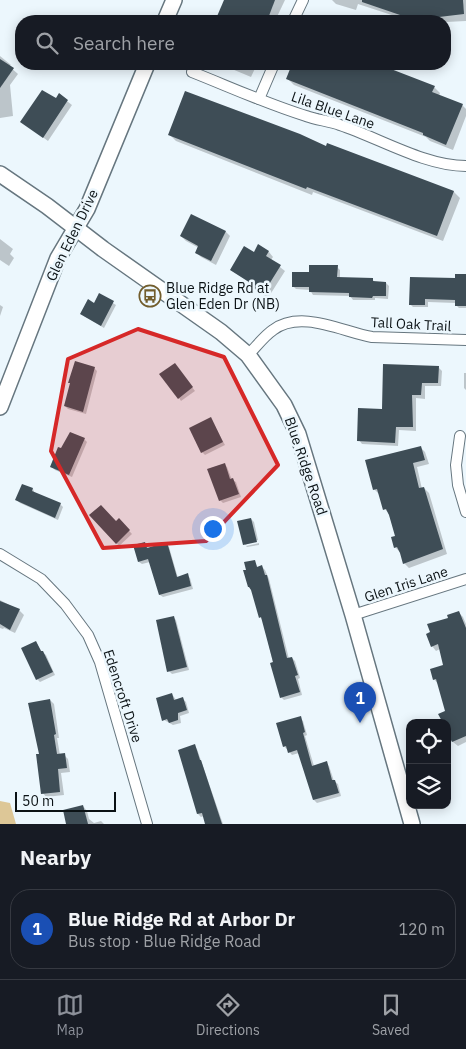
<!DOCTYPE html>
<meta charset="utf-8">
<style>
body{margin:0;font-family:"IBM Plex Sans",sans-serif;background:#242831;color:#f1f3f6}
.controls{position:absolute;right:15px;bottom:15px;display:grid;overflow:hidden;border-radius:10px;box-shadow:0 2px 12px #0003}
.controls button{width:45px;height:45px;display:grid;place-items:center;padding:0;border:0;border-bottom:1px solid #363941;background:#171b24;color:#f1f3f6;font:25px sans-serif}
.scale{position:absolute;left:15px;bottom:12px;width:101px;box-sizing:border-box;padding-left:5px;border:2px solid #0b1215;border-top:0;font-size:14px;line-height:18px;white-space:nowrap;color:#0b1215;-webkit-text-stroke:4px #ecf7fd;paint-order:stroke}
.you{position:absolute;left:212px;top:528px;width:18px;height:18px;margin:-12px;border:4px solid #fff;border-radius:50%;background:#1a73e8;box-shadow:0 0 0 8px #1a73e833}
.badge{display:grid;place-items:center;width:32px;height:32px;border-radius:50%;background:#8c9099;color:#fff;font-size:16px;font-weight:700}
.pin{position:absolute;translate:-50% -41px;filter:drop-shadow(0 1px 2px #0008)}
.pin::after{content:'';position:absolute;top:26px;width:18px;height:15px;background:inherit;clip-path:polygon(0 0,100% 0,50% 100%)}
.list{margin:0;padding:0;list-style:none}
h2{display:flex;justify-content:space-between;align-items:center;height:65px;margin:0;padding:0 20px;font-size:21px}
h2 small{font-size:16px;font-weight:400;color:#9ea1a6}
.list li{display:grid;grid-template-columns:32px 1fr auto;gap:15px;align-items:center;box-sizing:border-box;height:80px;margin:0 10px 10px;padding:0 10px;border:1px solid #363941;border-radius:20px}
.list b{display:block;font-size:19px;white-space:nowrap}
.list p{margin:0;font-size:16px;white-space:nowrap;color:#9ea1a6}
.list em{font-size:16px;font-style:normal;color:#9ea1a6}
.icon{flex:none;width:28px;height:28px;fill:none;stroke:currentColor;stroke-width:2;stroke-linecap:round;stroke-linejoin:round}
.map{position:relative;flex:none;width:466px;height:824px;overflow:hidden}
.search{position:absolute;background:#171b24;box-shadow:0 2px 12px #0003;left:15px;right:15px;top:15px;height:55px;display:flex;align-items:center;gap:12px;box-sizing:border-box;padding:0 18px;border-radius:20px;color:#9ea1a6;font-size:19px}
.sheet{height:155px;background:#171b24}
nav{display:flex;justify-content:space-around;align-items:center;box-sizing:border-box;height:70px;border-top:1px solid #363941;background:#171b24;font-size:14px;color:#9ea1a6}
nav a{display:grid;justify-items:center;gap:2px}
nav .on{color:#8c9099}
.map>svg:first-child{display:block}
.green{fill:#ddc797}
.shadow{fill:#0003}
.building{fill:#3e4d56}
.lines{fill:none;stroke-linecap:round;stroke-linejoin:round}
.street-casing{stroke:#66767f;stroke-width:12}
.secondary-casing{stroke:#66767f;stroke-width:18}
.street{stroke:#fff;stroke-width:10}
.secondary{stroke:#fff;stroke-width:15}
.marked{fill:#d62828;fill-opacity:0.2;stroke:#d62828;stroke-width:4;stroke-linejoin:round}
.labels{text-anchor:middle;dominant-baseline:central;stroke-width:5;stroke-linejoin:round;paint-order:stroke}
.street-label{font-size:14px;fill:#0b1215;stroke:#ecf7fd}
.poi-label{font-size:14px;fill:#0b1215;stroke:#ecf7fd;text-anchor:start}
</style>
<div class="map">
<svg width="466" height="824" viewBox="0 0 466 824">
<rect width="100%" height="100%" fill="#ecf7fd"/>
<!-- green -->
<path class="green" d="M 0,801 L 10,803 L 16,824 L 0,824 Z"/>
<!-- shadow -->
<g class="shadow">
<path d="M 225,0 L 285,0 L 275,21 L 216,21 Z"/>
<path d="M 332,0 L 466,0 L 466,21 L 446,22 L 410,21 L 358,4 L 356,10 L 336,4 Z"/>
<path d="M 0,56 L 11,65 L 9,66 L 18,74 L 10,85 L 13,116 L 0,118 Z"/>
<path d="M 220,64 L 257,64 L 251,77 Z"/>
<path d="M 294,64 L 375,64 L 434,87 L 440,93 L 439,96 L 462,105 L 466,109 L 466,116 L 453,150 L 430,141 L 426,137 L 294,85 L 288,79 Z"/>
<path d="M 59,95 L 72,105 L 48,141 L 22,122 L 56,100 Z"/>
<path d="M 170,135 L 327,148 L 328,144 L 454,192 L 460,198 L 443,241 L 313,192 L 312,195 L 176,141 Z"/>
<path d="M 192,216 L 226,232 L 230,236 L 216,265 L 201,257 L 196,252 L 199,248 L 186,241 L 181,236 Z"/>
<path d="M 0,239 L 13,249 L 10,254 L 14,258 L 9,266 L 0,260 Z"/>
<path d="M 259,246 L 269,252 L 273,257 L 271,260 L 285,271 L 268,298 L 254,289 L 249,285 L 250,283 L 231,270 L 254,253 Z"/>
<path d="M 337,267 L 340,270 L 340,278 L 373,280 L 375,283 L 386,283 L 389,286 L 388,299 L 375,298 L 375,300 L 353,300 L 350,296 L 313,295 L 310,290 L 296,289 L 293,286 L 310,273 Z"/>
<path d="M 466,275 L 466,308 L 459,308 L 456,305 L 456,303 L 428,302 L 428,307 L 413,307 L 410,304 Z"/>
<path d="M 100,295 L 116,305 L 104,328 L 84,316 L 95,304 Z"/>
<path d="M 0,305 L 3,307 L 0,316 Z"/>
<path d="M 177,367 L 195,391 L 181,401 L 179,398 Z"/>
<path d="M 438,367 L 442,371 L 441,386 L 425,386 L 425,399 L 416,398 L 416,431 L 399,430 L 398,446 L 362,444 L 359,440 Z"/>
<path d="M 94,368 L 97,371 L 86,414 L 68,409 L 65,406 L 71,384 L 69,382 Z"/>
<path d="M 464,373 L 466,373 L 466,390 L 464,388 Z"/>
<path d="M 211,419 L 225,445 L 205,455 L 202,452 Z"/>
<path d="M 84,439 L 87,442 L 72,477 L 55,470 L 52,467 Z"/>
<path d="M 421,448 L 425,452 L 429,464 L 417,467 L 422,489 L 424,488 L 429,493 L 447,554 L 409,568 L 404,563 L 400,552 L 395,547 L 396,537 L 389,514 L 385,509 L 379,494 L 374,489 Z"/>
<path d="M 224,464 L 227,467 L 232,480 L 236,482 L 241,497 L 223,503 L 220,500 Z"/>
<path d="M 33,489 L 35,494 L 60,504 L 63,507 L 58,520 L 20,503 L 17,500 Z"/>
<path d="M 91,515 L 116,523 L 119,520 L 132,534 L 119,546 Z"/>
<path d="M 251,519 L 254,522 L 258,540 L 245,545 L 239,522 Z"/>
<path d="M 145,543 L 149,549 L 166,544 L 169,547 L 178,578 L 187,575 L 190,578 L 193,589 L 163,597 L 160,595 L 150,562 L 142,564 L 139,562 Z"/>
<path d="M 259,543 L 259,545 L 247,547 L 246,546 Z"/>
<path d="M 254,561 L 258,568 L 262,567 L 265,570 L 269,579 L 289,659 L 292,658 L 295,661 L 300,678 L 298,679 L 302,695 L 284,700 L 281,697 L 263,620 L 260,617 L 252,590 L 249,587 L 247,571 Z"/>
<path d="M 0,600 L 19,610 L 24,615 L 15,633 L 4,628 L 3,629 L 0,628 Z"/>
<path d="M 459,613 L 463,617 L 466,624 L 466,742 L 458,746 L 453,742 L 447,730 L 447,712 L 438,684 L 434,679 L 444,666 L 440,649 L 436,651 L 432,646 L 449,619 Z"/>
<path d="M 173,617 L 176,620 L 189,670 L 172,674 L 169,671 Z"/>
<path d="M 36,642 L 42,652 L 46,655 L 55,675 L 40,682 L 37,679 Z"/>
<path d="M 172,694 L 176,700 L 183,699 L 186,702 L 189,713 L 180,716 L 181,723 L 173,725 L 164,720 Z"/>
<path d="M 50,700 L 54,704 L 59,738 L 57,738 L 60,755 L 64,755 L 68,759 L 70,772 L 61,773 L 64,795 L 46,797 L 43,793 L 41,755 Z"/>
<path d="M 300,718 L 303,721 L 307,735 L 305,736 L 314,766 L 326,763 L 329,766 L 334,781 L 338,784 L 341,796 L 317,803 L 314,800 L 299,753 L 292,755 L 284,746 Z"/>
<path d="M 194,746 L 197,749 L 223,824 L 206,824 L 204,816 L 201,817 L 198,814 L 179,750 Z"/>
<path d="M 83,806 L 87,811 L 89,819 L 94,823 L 101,821 L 104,824 L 67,824 Z"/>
</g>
<!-- building -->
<g class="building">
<path d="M 224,0 L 275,0 L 267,21 L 215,21 Z"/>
<path d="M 362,0 L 463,0 L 464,14 L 439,17 L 403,16 L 362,2 Z"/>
<path d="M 0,59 L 14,68 L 0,88 Z"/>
<path d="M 292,64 L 378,64 L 435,86 L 432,92 L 463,104 L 446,145 L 423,135 L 423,133 L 286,79 Z"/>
<path d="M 42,90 L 56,98 L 59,93 L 68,100 L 43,138 L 20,122 Z"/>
<path d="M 185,91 L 300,134 L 326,146 L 327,143 L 454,191 L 437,236 L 307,187 L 306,189 L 168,135 Z"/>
<path d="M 191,214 L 226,231 L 211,261 L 195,253 L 198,246 L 180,236 Z"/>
<path d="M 258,244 L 269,251 L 266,256 L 281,265 L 263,294 L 248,285 L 249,282 L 230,270 L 244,246 L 254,252 Z"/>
<path d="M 309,265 L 338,265 L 337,277 L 373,278 L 373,281 L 386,282 L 386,296 L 373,296 L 372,298 L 349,297 L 349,293 L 309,292 L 309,287 L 292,287 L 292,272 L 309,272 Z"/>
<path d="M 455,274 L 466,274 L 466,306 L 455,306 L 455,300 L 425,299 L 425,305 L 409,305 L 410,277 L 455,278 Z"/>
<path d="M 99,293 L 114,301 L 101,326 L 80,314 L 88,299 L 94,303 Z"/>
<path d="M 75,361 L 95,367 L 83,412 L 64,406 L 70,383 L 68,383 Z"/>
<path d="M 175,363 L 193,387 L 178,399 L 159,374 Z"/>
<path d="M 383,364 L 439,366 L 438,383 L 422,383 L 421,395 L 412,395 L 413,427 L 396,427 L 395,443 L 357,441 L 358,408 L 382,409 Z"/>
<path d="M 211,417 L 223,442 L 201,453 L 189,428 Z"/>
<path d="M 70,432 L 85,438 L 69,475 L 50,467 L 58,447 L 61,448 Z"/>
<path d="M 421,446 L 425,460 L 413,463 L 419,488 L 424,487 L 443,549 L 403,564 L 400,553 L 397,547 L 394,548 L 391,537 L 395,536 L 389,515 L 386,509 L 383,510 L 377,489 L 373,490 L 365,460 Z"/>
<path d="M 225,463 L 230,479 L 233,478 L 239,494 L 219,501 L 207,469 Z"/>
<path d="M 22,484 L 33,488 L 32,491 L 61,503 L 55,518 L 15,500 Z"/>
<path d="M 101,505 L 116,521 L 119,518 L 130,530 L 116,544 L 89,515 Z"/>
<path d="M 251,518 L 257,542 L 243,545 L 237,521 Z"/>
<path d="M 145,542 L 147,548 L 167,542 L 177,577 L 188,573 L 191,586 L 159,595 L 148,559 L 138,562 L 133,545 Z"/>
<path d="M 255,560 L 257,567 L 262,565 L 265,575 L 267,575 L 287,658 L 292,657 L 298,675 L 295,676 L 300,692 L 280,698 L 270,663 L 273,662 L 261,617 L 259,618 L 251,590 L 249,587 L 248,587 L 243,570 L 246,570 L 244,562 Z"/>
<path d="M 0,601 L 20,609 L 10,630 L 0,624 Z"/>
<path d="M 459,611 L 466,628 L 466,736 L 452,742 L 447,732 L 447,723 L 443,723 L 438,714 L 445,711 L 436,679 L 433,680 L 430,669 L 443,665 L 438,644 L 431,647 L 426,634 L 430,632 L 427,624 L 448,618 L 447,615 Z"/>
<path d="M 174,616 L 187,667 L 167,672 L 156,620 Z"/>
<path d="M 36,641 L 41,651 L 43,651 L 53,672 L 36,680 L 21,648 Z"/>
<path d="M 172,693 L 174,700 L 183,697 L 187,710 L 178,713 L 178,720 L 169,723 L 167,719 L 162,721 L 156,698 Z"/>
<path d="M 50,699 L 56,734 L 54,735 L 57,754 L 65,753 L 67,768 L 58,769 L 60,792 L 41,794 L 36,754 L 39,754 L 28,703 Z"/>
<path d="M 301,716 L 305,732 L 303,733 L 312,766 L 327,761 L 332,780 L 335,780 L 339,793 L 313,800 L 297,750 L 288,753 L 286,746 L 283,747 L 276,723 Z"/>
<path d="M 195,744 L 200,760 L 201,760 L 222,824 L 205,824 L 202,813 L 197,814 L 178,750 Z"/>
<path d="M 83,805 L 88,824 L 66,824 L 63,810 Z"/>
</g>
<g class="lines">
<!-- street casing -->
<g class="street-casing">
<g id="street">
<path d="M 293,21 L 303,0"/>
<path d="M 192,72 C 230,87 267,104 306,116 C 317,120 329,121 340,125 C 379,138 425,166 466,166"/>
<path d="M 259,99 L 274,64"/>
<path d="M 248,355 C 256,347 264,336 273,330 C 301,309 343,332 372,337 L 466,340"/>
<path d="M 460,436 L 456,465 L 458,485 L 466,512"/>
<path d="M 0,554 L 41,579 L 65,604 L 88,635 L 100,662 L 147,824"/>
<path d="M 353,615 L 466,579"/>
</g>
</g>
<!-- secondary casing -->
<g class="secondary-casing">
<g id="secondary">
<path d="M 165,21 L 174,0"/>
<path d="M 0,174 L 47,206 L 103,249 L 221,332 L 248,355 L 284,405 L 298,434 L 353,615 L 412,824"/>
<path d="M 0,407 L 58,258 L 87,209 L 147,64"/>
</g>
</g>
<!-- street -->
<use href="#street" class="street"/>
<!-- secondary -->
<use href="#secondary" class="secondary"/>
</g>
<!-- marked area -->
<path class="marked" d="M 138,329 L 224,357 L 278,465 L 206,541 L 103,548 L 51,451 L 68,359 Z"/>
<!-- icons -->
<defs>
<g id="bus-ring" transform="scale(1.125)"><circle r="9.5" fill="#ecf7fd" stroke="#725d2c" stroke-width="1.5"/><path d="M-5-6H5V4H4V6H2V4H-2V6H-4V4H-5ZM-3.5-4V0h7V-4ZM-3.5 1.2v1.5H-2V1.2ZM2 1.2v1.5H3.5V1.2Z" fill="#725d2c"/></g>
</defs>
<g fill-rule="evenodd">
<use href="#bus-ring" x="150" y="296"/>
</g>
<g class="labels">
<!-- street labels -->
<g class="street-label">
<text transform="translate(333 110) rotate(19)">Lila Blue Lane</text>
<text transform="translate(72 235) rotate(-64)">Glen Eden Drive</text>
<text transform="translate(411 324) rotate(3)">Tall Oak Trail</text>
<text transform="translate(306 466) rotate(71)">Blue Ridge Road</text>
<text transform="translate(406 584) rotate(-18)">Glen Iris Lane</text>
<text transform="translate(123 696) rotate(72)">Edencroft Drive</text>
</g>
<!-- poi labels -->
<g class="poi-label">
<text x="166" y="288">Blue Ridge Rd at<tspan x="166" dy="16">Glen Eden Dr (NB)</tspan></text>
</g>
</g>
</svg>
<div class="controls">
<button><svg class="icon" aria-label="locate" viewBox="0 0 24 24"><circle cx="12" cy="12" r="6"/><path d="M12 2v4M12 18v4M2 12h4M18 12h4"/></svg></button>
<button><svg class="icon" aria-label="layers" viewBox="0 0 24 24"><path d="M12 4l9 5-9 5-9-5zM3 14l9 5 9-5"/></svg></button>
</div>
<div class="scale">50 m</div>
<div class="you"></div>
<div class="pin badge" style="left:360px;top:723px;background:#1a4fb4">1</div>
<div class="search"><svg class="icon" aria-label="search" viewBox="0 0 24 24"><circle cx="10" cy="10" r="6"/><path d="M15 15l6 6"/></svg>Search here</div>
</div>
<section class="sheet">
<h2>Nearby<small></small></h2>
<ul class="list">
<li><span class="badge" style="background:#1a4fb4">1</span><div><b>Blue Ridge Rd at Arbor Dr</b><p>Bus stop · Blue Ridge Road</p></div><em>120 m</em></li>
</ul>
</section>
<nav>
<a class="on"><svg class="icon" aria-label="map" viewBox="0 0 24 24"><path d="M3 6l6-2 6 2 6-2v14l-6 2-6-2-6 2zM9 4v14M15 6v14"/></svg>Map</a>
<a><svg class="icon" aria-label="directions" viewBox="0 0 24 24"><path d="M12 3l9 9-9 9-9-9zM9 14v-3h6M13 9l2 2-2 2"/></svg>Directions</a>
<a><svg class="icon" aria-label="saved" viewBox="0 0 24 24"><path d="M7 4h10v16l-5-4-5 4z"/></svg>Saved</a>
</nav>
